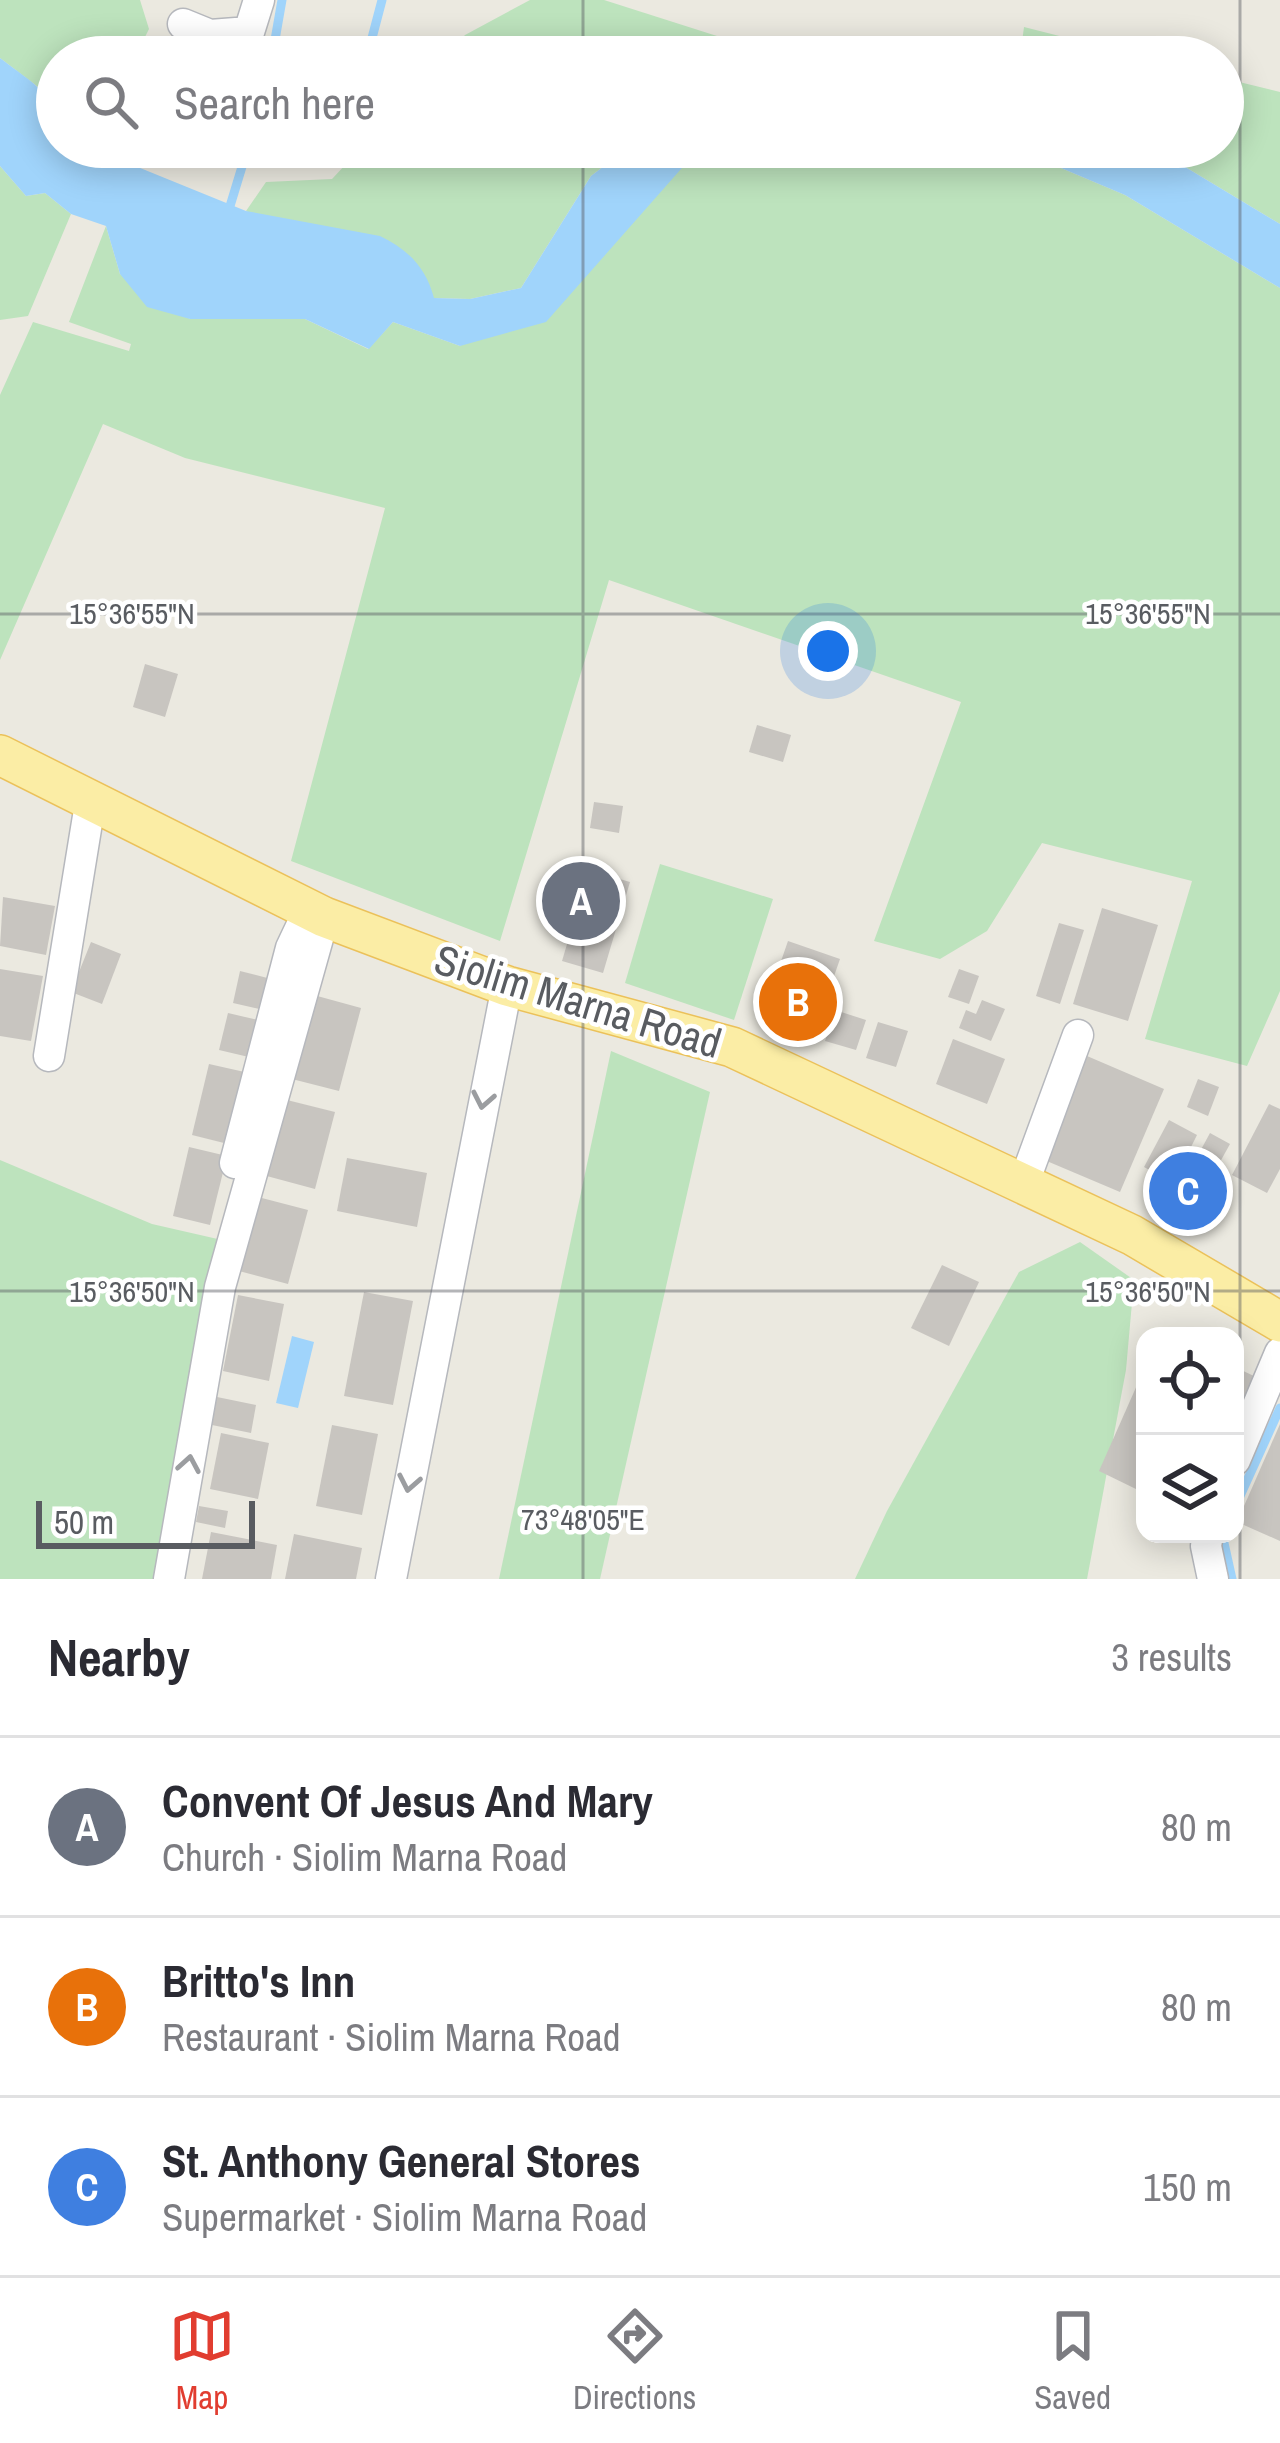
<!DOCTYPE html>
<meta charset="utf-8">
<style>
body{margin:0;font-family:"Archivo Narrow",sans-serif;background:#f7f7f7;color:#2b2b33}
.controls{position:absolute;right:36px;bottom:36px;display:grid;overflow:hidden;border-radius:24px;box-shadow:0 6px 30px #0003}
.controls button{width:108px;height:108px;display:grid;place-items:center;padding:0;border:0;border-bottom:3px solid #e1e1e2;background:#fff;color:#2b2b33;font:60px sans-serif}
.scale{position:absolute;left:36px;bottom:30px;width:219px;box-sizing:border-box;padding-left:12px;border:6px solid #595c61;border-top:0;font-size:33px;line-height:42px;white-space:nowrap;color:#595c61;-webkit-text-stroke:9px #fff;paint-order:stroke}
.you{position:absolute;left:828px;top:651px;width:42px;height:42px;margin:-30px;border:9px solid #fff;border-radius:50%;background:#1a73e8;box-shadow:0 0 0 18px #1a73e833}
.badge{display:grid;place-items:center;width:78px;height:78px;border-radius:50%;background:#e13d30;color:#fff;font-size:39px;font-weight:700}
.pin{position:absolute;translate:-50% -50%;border:6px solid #fff;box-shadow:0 3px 12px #0006}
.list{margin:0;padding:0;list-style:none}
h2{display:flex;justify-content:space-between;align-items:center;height:156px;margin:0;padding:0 48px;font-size:51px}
h2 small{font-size:39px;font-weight:400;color:#7c7c81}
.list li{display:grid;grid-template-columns:78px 1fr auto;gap:36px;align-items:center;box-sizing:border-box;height:180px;padding:0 48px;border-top:3px solid #e1e1e2}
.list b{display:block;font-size:45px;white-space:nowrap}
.list p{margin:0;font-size:39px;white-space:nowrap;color:#7c7c81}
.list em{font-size:39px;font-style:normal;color:#7c7c81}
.icon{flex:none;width:66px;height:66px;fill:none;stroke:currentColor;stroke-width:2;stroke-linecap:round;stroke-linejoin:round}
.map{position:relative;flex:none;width:1280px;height:1579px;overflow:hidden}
.search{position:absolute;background:#fff;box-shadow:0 6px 30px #0003;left:36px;right:36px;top:36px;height:132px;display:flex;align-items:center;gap:30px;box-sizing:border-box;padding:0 42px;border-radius:66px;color:#7c7c81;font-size:45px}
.sheet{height:696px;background:#fff}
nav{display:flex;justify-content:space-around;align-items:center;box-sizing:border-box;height:168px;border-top:3px solid #e1e1e2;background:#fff;font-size:33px;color:#7c7c81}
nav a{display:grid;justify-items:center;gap:6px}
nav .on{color:#e13d30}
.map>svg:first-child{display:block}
.green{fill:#bde3bd}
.water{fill:#a0d4fb}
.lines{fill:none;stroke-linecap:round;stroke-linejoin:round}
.stream{stroke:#a0d4fb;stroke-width:9}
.building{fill:#c8c5c0}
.minor-casing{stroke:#b6b8bd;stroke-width:33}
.major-casing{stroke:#ebc15a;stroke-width:42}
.minor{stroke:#fff;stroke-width:30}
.major{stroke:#fbeda5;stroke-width:39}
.oneway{stroke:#9b9da0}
.ticks{fill:none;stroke:#595c61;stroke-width:3;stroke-opacity:0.45}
.labels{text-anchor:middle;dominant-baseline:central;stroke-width:9;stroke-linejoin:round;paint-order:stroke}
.street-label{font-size:42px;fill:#595c61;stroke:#fff}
.ticks-label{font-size:30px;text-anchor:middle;fill:#595c61;stroke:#fff;stroke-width:9;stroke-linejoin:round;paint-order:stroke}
</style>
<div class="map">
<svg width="1280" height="1579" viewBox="0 0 1280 1579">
<rect width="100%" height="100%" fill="#ebe9e0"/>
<!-- green -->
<g class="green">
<path d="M 0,0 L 140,0 L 149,29 L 135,57 L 57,57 L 57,115 L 46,93 L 0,58 Z"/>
<path d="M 530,0 L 604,0 L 783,57 L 444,57 L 465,35 Z"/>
<path d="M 1024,27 L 1142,57 L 1020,57 Z"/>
<path d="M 1223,78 L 1280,92 L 1280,224 L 1152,147 L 1223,147 Z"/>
<path d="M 362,147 L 629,147 L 591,176 L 521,288 L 470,299 L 433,298 L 246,211 L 266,182 L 332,179 Z"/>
<path d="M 708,147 L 1011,147 L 1125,195 L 1280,288 L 1280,991 L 1247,1066 L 1145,1039 L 1192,881 L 1042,843 L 987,931 L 940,959 L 874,941 L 961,702 L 609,580 L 500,941 L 291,861 L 385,508 L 185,458 L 103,424 L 0,660 L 0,395 L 33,322 L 129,351 L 131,344 L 69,322 L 106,226 L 120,274 L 190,319 L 305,319 L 368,349 L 393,322 L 460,346 L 696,152 Z"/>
<path d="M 0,166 L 26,196 L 45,193 L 71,214 L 28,316 L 0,320 Z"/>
<path d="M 660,864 L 773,899 L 734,1020 L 625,983 Z"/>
<path d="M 611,1051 L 710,1092 L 600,1579 L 499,1579 Z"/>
<path d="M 0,1160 L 152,1224 L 222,1240 L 155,1579 L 0,1579 Z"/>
<path d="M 1080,1242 L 1134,1280 L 1126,1370 L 1087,1579 L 855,1579 L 887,1511 L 1019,1272 Z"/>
</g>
<!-- water -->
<g class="water">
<path d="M 0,58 C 40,89 57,92 57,147 L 91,148 L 246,211 L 380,236 C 409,250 426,268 434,298 L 470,299 L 521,288 L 591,176 L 629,147 L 708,147 L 696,152 L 546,322 L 460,346 L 393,322 L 369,349 L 305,319 L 190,319 L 147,307 L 120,274 L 106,226 L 71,214 L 45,193 L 26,196 L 0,166 Z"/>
<path d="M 1011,147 L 1152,147 L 1280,224 L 1280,288 L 1125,195 Z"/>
<path d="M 292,1336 L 314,1342 L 298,1408 L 276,1403 Z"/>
</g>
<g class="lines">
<!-- stream -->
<g class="stream">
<path d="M 272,57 L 282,0"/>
<path d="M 367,57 L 382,0"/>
<path d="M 227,216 L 248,147"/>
<path d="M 1235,1507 L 1280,1408"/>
<path d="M 1222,1534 L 1232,1579"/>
</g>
</g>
<!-- building -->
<g class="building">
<path d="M 145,664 L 178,674 L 165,717 L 133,707 Z"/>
<path d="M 757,725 L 791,735 L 783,762 L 749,752 Z"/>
<path d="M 594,802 L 623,806 L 619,833 L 590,828 Z"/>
<path d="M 589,870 L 630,882 L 603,973 L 562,961 Z"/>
<path d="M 3,897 L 55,906 L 46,955 L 0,946 Z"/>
<path d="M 1102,908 L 1158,925 L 1128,1021 L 1073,1004 Z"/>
<path d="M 1059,923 L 1084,930 L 1060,1004 L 1036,996 Z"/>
<path d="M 788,941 L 840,959 L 816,1028 L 764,1010 Z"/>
<path d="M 91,942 L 121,954 L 102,1004 L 71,992 Z"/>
<path d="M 0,969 L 43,976 L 31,1041 L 0,1036 Z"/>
<path d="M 959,969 L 979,976 L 969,1004 L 948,997 Z"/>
<path d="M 240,971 L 275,980 L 268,1011 L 233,1003 Z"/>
<path d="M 310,994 L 361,1008 L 339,1091 L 288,1078 Z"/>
<path d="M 982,1000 L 1005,1009 L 991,1041 L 959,1028 L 966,1010 L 976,1014 Z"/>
<path d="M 835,1010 L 866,1020 L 856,1050 L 825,1041 Z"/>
<path d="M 228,1013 L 262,1021 L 253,1058 L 219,1050 Z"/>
<path d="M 878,1022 L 908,1031 L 896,1067 L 866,1058 Z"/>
<path d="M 953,1039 L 1005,1059 L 987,1104 L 936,1084 Z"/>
<path d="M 1087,1056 L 1164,1089 L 1120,1192 L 1042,1159 Z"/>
<path d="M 209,1064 L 249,1073 L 232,1145 L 192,1135 Z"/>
<path d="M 1198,1079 L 1219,1087 L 1208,1116 L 1187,1107 Z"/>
<path d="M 283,1099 L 335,1112 L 315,1189 L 263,1175 Z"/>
<path d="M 1269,1104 L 1280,1109 L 1280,1169 L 1267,1193 L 1232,1175 Z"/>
<path d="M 1169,1120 L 1197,1135 L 1173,1183 L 1144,1167 Z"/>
<path d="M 1210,1133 L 1230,1144 L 1204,1191 L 1184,1181 Z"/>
<path d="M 189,1147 L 227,1156 L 210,1225 L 173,1216 Z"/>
<path d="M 347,1158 L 427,1173 L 417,1227 L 337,1211 Z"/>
<path d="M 258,1197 L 308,1210 L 288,1284 L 239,1271 Z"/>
<path d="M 942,1265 L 979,1282 L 949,1346 L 911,1328 Z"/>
<path d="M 364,1292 L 413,1301 L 393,1405 L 344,1396 Z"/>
<path d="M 238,1295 L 284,1304 L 269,1381 L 223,1371 Z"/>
<path d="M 1145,1367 L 1145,1476 L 1138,1490 L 1099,1471 Z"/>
<path d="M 1235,1367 L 1258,1378 L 1235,1426 Z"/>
<path d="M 217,1397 L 256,1405 L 251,1433 L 212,1425 Z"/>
<path d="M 1280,1424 L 1280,1541 L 1237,1522 Z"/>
<path d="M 332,1425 L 378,1434 L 362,1515 L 316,1506 Z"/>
<path d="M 221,1433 L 269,1443 L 258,1499 L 210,1489 Z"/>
<path d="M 199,1506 L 228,1511 L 225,1528 L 196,1522 Z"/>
<path d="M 211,1532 L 277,1545 L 271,1579 L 202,1579 Z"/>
<path d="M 294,1534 L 362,1548 L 356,1579 L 285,1579 Z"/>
</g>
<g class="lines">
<!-- minor casing -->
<g class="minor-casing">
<g id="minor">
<path d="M 183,24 L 210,35 L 249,32 L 259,0"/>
<path d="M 49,1056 L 91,798"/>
<path d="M 235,1163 L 291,948 L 309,910"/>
<path d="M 1023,1185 L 1078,1035"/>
<path d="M 1235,1460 L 1280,1353"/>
<path d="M 1208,1534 L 1206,1546 L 1213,1579"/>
<path d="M 169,1579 L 220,1287 L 324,917"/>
<path d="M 391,1579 L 507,986"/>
</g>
</g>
<!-- major casing -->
<g class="major-casing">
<path id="major" d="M 0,755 L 324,917 L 507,986 L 732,1047 L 1132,1235 L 1280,1322"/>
</g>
<!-- minor -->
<use href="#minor" class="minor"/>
<!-- major -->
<use href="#major" class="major"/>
</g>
<!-- one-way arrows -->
<defs><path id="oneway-chevron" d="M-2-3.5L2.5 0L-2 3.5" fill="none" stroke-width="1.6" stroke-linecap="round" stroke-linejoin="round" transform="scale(3)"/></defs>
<g class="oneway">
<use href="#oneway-chevron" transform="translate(483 1100) rotate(101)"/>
<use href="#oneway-chevron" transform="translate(189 1464) rotate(-80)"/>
<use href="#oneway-chevron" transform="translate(409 1483) rotate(101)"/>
</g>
<!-- ticks -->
<path class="ticks" d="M 583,0 L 583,57M 1240,0 L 1240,1579M 583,147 L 583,1579M 0,614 L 1280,614M 0,1291 L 1280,1291"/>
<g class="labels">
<!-- street labels -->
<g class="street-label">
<text transform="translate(578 1001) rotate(17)">Siolim Marna Road</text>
</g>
</g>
<g class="ticks-label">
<text x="132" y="624">15°36'55"N</text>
<text x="1148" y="624">15°36'55"N</text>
<text x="132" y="1302">15°36'50"N</text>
<text x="1148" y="1302">15°36'50"N</text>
<text x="583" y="1530">73°48'05"E</text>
</g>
</svg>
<div class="controls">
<button><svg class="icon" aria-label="locate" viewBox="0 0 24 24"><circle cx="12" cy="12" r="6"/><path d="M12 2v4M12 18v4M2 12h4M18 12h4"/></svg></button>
<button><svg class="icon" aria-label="layers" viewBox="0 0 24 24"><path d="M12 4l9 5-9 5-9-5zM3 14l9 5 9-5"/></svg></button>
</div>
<div class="scale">50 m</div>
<div class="you"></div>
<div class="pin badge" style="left:581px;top:901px;background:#6b7280">A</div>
<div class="pin badge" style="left:798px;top:1002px;background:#e8710a">B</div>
<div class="pin badge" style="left:1188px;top:1191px;background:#3f7fe0">C</div>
<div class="search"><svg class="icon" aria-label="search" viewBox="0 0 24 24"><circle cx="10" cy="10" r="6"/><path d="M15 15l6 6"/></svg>Search here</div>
</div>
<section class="sheet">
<h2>Nearby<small>3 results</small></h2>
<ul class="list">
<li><span class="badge" style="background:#6b7280">A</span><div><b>Convent Of Jesus And Mary</b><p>Church · Siolim Marna Road</p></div><em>80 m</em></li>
<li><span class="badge" style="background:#e8710a">B</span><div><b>Britto's Inn</b><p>Restaurant · Siolim Marna Road</p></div><em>80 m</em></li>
<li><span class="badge" style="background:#3f7fe0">C</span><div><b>St. Anthony General Stores</b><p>Supermarket · Siolim Marna Road</p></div><em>150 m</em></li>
</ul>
</section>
<nav>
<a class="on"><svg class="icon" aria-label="map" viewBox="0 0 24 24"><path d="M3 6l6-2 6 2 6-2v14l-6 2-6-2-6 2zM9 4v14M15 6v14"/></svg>Map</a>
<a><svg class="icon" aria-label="directions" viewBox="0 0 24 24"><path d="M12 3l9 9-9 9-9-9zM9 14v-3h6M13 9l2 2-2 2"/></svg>Directions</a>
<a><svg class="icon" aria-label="saved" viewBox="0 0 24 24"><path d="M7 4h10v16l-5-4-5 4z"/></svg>Saved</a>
</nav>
